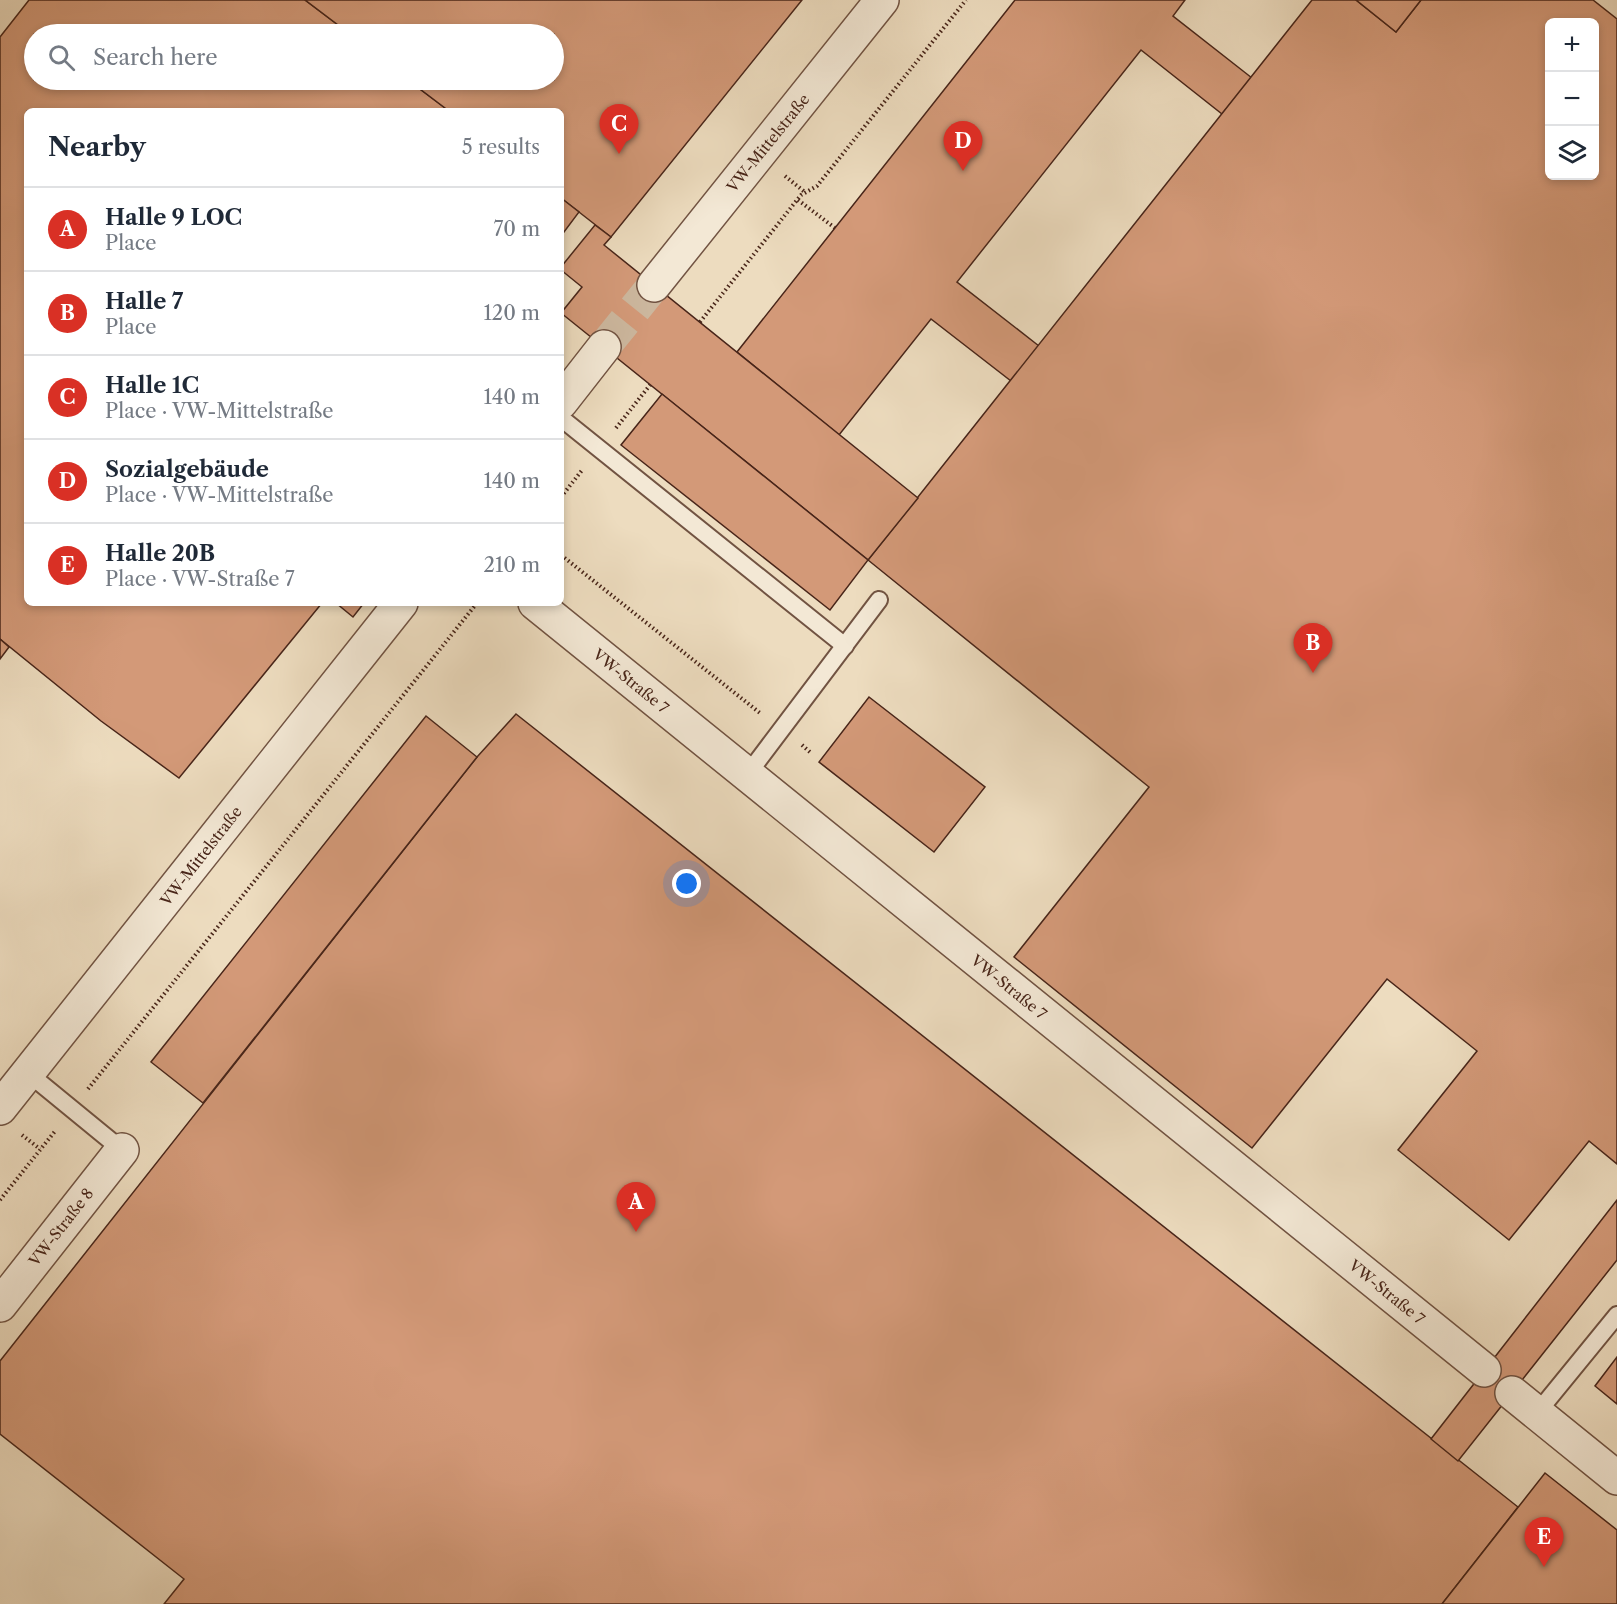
<!DOCTYPE html>
<meta charset="utf-8">
<style>
body{margin:0;font-family:"Libre Caslon Text",serif;background:#f2f2f3;color:#1f2937}
.controls{position:absolute;right:18px;top:18px;display:grid;overflow:hidden;border-radius:9px;box-shadow:0 3px 9px #0003}
.controls button{width:54px;height:54px;display:grid;place-items:center;padding:0;border:0;border-bottom:2px solid #e0e1e3;background:#fff;color:#1f2937;font:30px sans-serif}
.you{position:absolute;left:687px;top:884px;width:21px;height:21px;margin:-15px;border:4px solid #fff;border-radius:50%;background:#1a73e8;box-shadow:0 0 0 9px #1a73e833}
.badge{display:grid;place-items:center;width:39px;height:39px;border-radius:50%;background:#d93025;color:#fff;font-size:20px;font-weight:700}
.pin{position:absolute;translate:-50% -50px;filter:drop-shadow(0 2px 3px #0008)}
.pin::after{content:'';position:absolute;top:32px;width:21px;height:18px;background:inherit;clip-path:polygon(0 0,100% 0,50% 100%)}
.list{margin:0;padding:0;list-style:none}
h2{display:flex;justify-content:space-between;align-items:center;height:78px;margin:0;padding:0 24px;font-size:26px}
h2 small{font-size:20px;font-weight:400;color:#747a83}
.list li{display:grid;grid-template-columns:39px 1fr auto;gap:18px;align-items:center;box-sizing:border-box;height:84px;padding:0 24px;border-top:2px solid #e0e1e3}
.list b{display:block;font-size:22px;white-space:nowrap}
.list p{margin:0;font-size:20px;white-space:nowrap;color:#747a83}
.list em{font-size:20px;font-style:normal;color:#747a83}
.icon{flex:none;width:33px;height:33px;fill:none;stroke:currentColor;stroke-width:2;stroke-linecap:round;stroke-linejoin:round}
.map{position:relative;flex:none;width:1617px;height:1604px;overflow:hidden}
.search{position:absolute;background:#fff;box-shadow:0 3px 9px #0003;left:24px;top:24px;width:540px;height:66px;display:flex;align-items:center;gap:15px;box-sizing:border-box;padding:0 21px;border-radius:33px;color:#747a83;font-size:22px}
.panel{position:absolute;background:#fff;box-shadow:0 3px 9px #0003;left:24px;top:108px;width:540px;height:498px;border-radius:9px}
.map>svg:first-child{display:block}
.building{fill:#d39978;stroke:#482519;stroke-width:1.5;fill-rule:evenodd}
.lines{fill:none;stroke-linecap:round;stroke-linejoin:round}
.street-tunnel{stroke:#ccb79e;stroke-width:33;stroke-dasharray:33 16;stroke-linecap:butt}
.lane-casing{stroke:#715342;stroke-width:20}
.street-casing{stroke:#715342;stroke-width:36}
.path{stroke:#482519;stroke-width:4;stroke-dasharray:1.5 3;stroke-linecap:butt}
.lane{stroke:#f3e8d5;stroke-width:16}
.street{stroke:#f3e8d5;stroke-width:33}
.labels{text-anchor:middle;dominant-baseline:central;stroke-width:6;stroke-linejoin:round;paint-order:stroke}
.street-label{font-size:15px;fill:#482519;stroke:#f3e8d5}
</style>
<div class="map">
<svg width="1617" height="1604" viewBox="0 0 1617 1604">
<rect width="100%" height="100%" fill="#eddcbf"/>
<filter id="stains"><feTurbulence type="fractalNoise" baseFrequency=".00333" numOctaves="4"/><feColorMatrix values="0 0 0 0 .2 0 0 0 0 .09 0 0 0 0 .02 0 0 0 .5 -.17"/></filter>
<radialGradient id="worn" r=".72"><stop offset=".6" stop-color="#630" stop-opacity="0"/><stop offset="1" stop-color="#630" stop-opacity=".3"/></radialGradient>
<!-- building -->
<g class="building">
<path d="M 29,0 L 305,0 L 350,34 L 34,34 L 34,80 L 408,80 L 449,111 L 27,111 L 27,603 L 322,603 L 179,778 L 101,721 L 0,639 L 0,37 Z"/>
<path d="M 305,0 L 802,0 L 611,237 L 561,198 L 561,111 L 449,111 L 408,80 L 554,80 L 554,34 L 350,34 Z"/>
<path d="M 1015,0 L 1185,0 L 1173,16 L 1252,78 L 1222,114 L 1141,50 L 957,282 L 1039,346 L 1011,381 L 931,319 L 839,435 L 737,352 Z"/>
<path d="M 1312,0 L 1356,0 L 1396,32 L 1421,0 L 1593,0 L 1617,19 L 1617,1164 L 1589,1141 L 1509,1240 L 1398,1150 L 1477,1051 L 1387,979 L 1252,1148 L 1014,957 L 1149,787 L 868,560 ZM 1550,22 L 1594,22 L 1594,176 L 1550,176 Z"/>
<path d="M 1356,0 L 1421,0 L 1396,32 Z"/>
<path d="M 561,198 L 579,212 L 561,236 Z"/>
<path d="M 595,225 L 611,237 L 604,245 L 918,498 L 868,560 L 561,313 L 582,287 L 561,270 L 561,267 Z"/>
<path d="M 662,394 L 868,560 L 830,610 L 621,445 Z"/>
<path d="M 336,603 L 364,603 L 353,617 Z"/>
<path d="M 0,639 L 9,647 L 0,659 Z"/>
<path d="M 869,697 L 985,787 L 934,852 L 819,762 Z"/>
<path d="M 516,714 L 1518,1507 L 1442,1604 L 164,1604 L 184,1579 L 0,1434 L 0,1361 L 477,757 Z"/>
<path d="M 426,716 L 477,757 L 203,1103 L 151,1062 Z"/>
<path d="M 1617,1200 L 1617,1260 L 1458,1461 L 1431,1439 Z"/>
<path d="M 1617,1357 L 1617,1404 L 1595,1386 Z"/>
<path d="M 1545,1473 L 1617,1530 L 1617,1604 L 1442,1604 Z"/>
</g>
<g class="lines">
<!-- street-tunnel -->
<path class="street-tunnel" d="M 604,347 L 654,285"/>
<!-- lane casing -->
<g class="lane-casing">
<g id="lane">
<path d="M 561,418 L 845,646"/>
<path d="M 747,775 L 879,600"/>
<path d="M 28,1073 L 122,1150"/>
<path d="M 1537,1413 L 1617,1315"/>
</g>
</g>
<!-- street casing -->
<g class="street-casing">
<g id="street">
<path d="M 654,285 L 882,0"/>
<path d="M 561,402 L 604,347"/>
<path d="M 535,603 L 1484,1370"/>
<path d="M 0,1108 L 401,603"/>
<path d="M 0,1305 L 122,1150"/>
<path d="M 1512,1393 L 1617,1478"/>
</g>
</g>
<!-- path -->
<g class="path">
<path d="M 785,176 L 806,193"/>
<path d="M 798,200 L 835,228"/>
<path d="M 700,322 L 801,195 L 817,186 L 966,0"/>
<path d="M 616,428 L 650,385"/>
<path d="M 561,497 L 583,469"/>
<path d="M 561,555 L 760,713"/>
<path d="M 802,745 L 811,753"/>
<path d="M 88,1089 L 477,603"/>
<path d="M 22,1135 L 40,1149"/>
<path d="M 0,1200 L 56,1130"/>
</g>
<!-- lane -->
<use href="#lane" class="lane"/>
<!-- street -->
<use href="#street" class="street"/>
</g>
<g class="labels">
<!-- street labels -->
<g class="street-label">
<text transform="translate(768 143) rotate(-51)">VW-Mittelstraße</text>
<text transform="translate(631 681) rotate(39)">VW-Straße 7</text>
<text transform="translate(201 856) rotate(-52)">VW-Mittelstraße</text>
<text transform="translate(1009 987) rotate(39)">VW-Straße 7</text>
<text transform="translate(61 1227) rotate(-52)">VW-Straße 8</text>
<text transform="translate(1387 1292) rotate(39)">VW-Straße 7</text>
</g>
</g>
<rect width="100%" height="100%" filter="url(#stains)"/>
<rect width="100%" height="100%" fill="url(#worn)"/>
</svg>
<div class="controls">
<button>+</button>
<button>−</button>
<button><svg class="icon" aria-label="layers" viewBox="0 0 24 24"><path d="M12 4l9 5-9 5-9-5zM3 14l9 5 9-5"/></svg></button>
</div>
<div class="you"></div>
<div class="pin badge" style="left:636px;top:1232px">A</div>
<div class="pin badge" style="left:1313px;top:673px">B</div>
<div class="pin badge" style="left:619px;top:154px">C</div>
<div class="pin badge" style="left:963px;top:171px">D</div>
<div class="pin badge" style="left:1544px;top:1567px">E</div>
<div class="search"><svg class="icon" aria-label="search" viewBox="0 0 24 24"><circle cx="10" cy="10" r="6"/><path d="M15 15l6 6"/></svg>Search here</div>
<section class="panel">
<h2>Nearby<small>5 results</small></h2>
<ul class="list">
<li><span class="badge">A</span><div><b>Halle 9 LOC</b><p>Place</p></div><em>70 m</em></li>
<li><span class="badge">B</span><div><b>Halle 7</b><p>Place</p></div><em>120 m</em></li>
<li><span class="badge">C</span><div><b>Halle 1C</b><p>Place · VW-Mittelstraße</p></div><em>140 m</em></li>
<li><span class="badge">D</span><div><b>Sozialgebäude</b><p>Place · VW-Mittelstraße</p></div><em>140 m</em></li>
<li><span class="badge">E</span><div><b>Halle 20B</b><p>Place · VW-Straße 7</p></div><em>210 m</em></li>
</ul>
</section>
</div>
